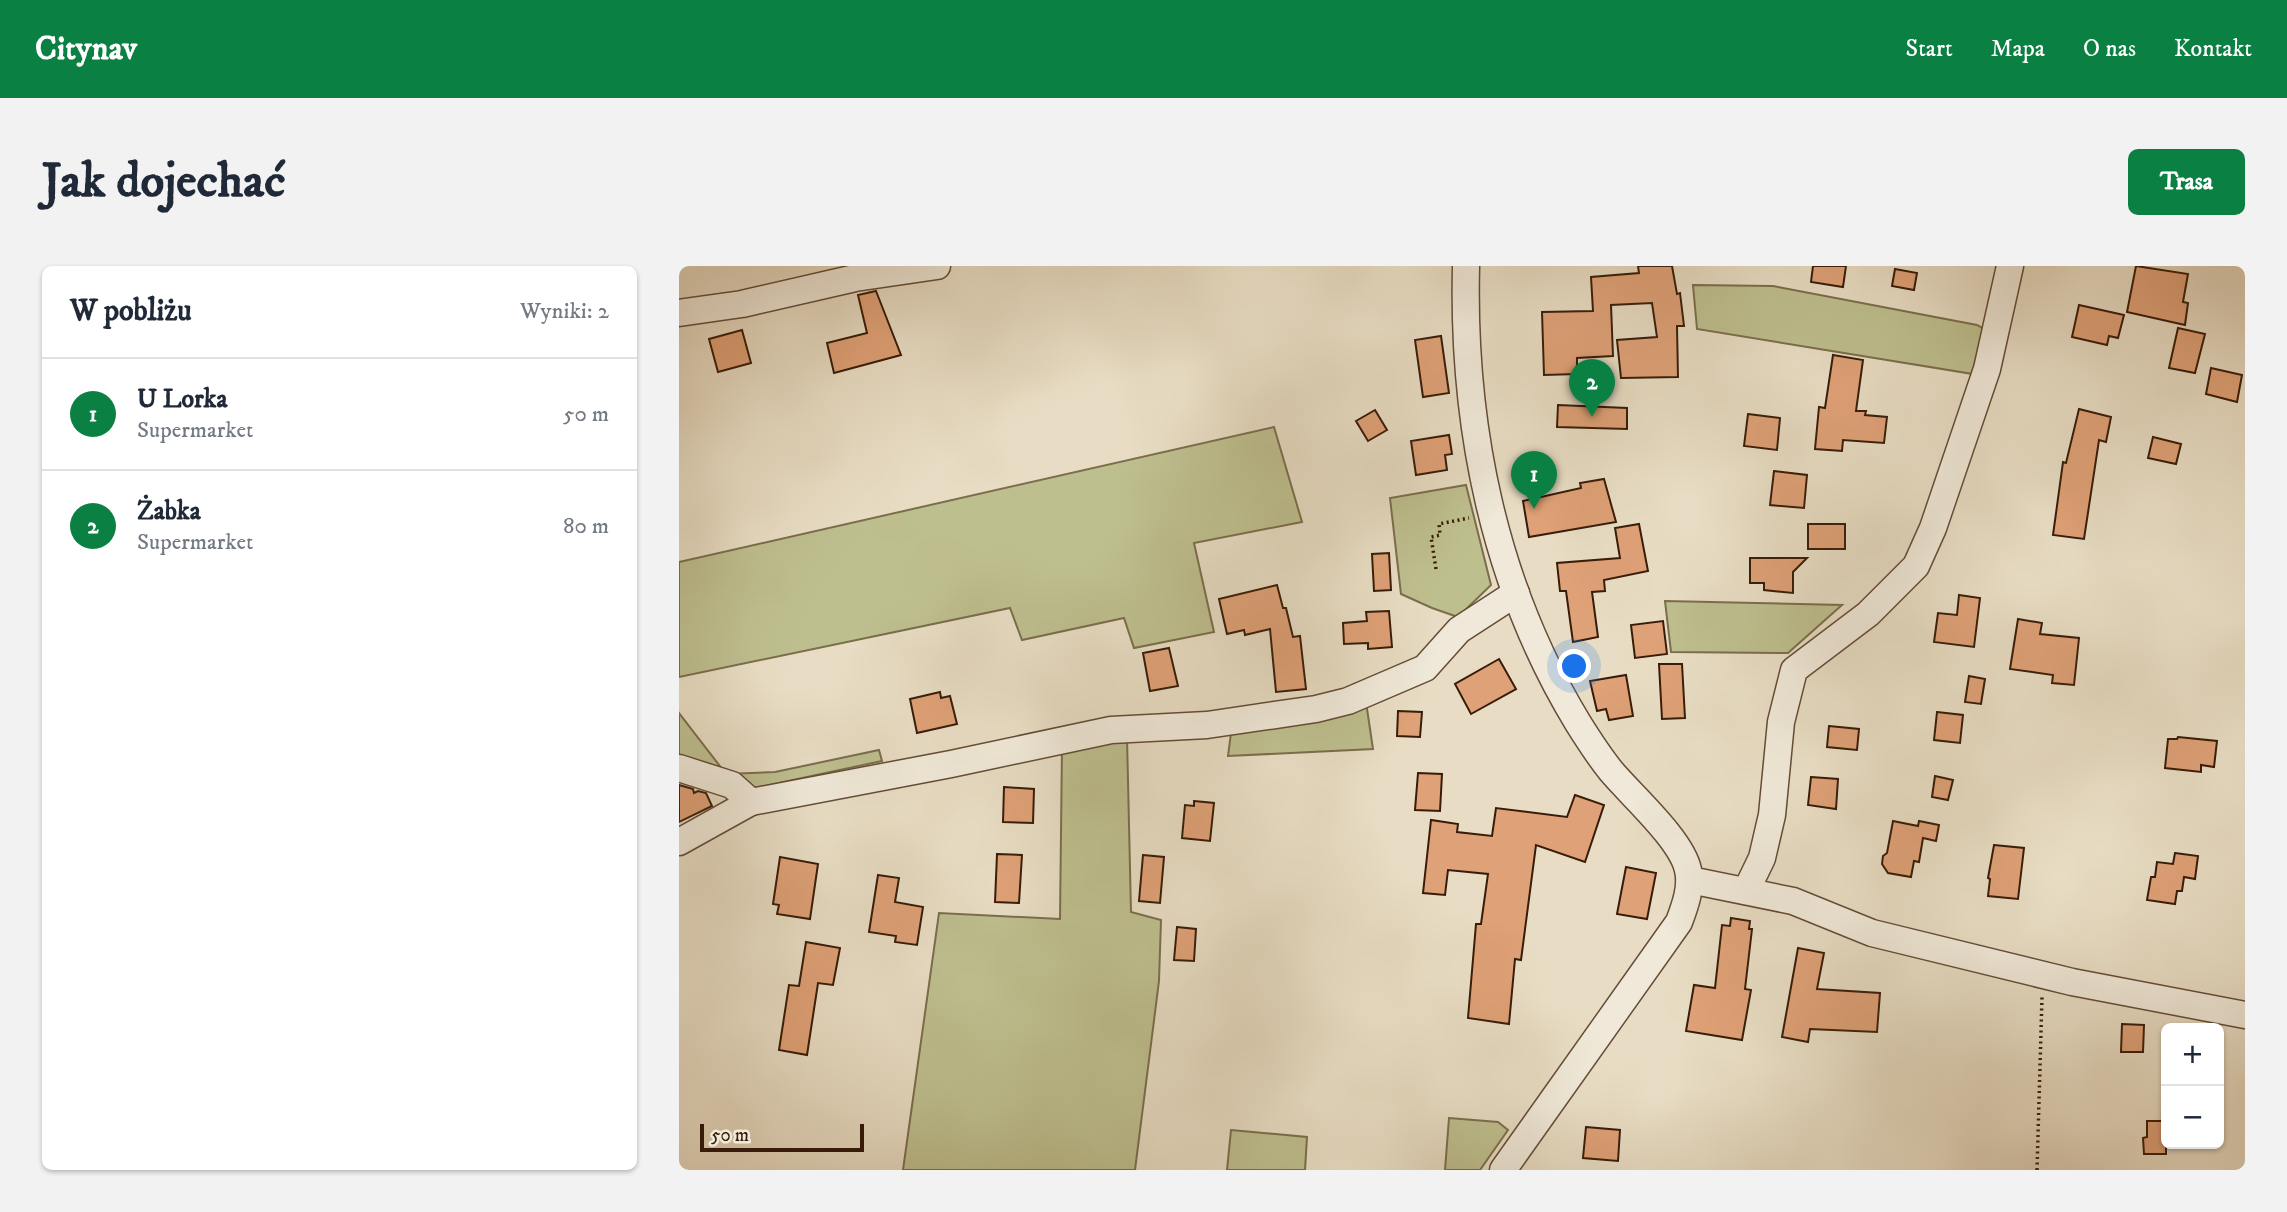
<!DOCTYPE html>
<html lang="pl">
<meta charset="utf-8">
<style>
body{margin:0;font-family:"IM FELL DW Pica",serif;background:#f2f2f3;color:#1f2937}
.controls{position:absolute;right:21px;bottom:21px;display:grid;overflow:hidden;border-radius:10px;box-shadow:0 2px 5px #0004}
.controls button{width:63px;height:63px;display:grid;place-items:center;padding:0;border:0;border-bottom:2px solid #e0e1e3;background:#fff;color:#1f2937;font:35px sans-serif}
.scale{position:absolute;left:21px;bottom:18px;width:164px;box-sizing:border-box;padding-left:7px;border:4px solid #381c09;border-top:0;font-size:19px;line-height:24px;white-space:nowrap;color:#381c09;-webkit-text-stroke:5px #f0e9d9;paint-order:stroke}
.you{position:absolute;left:896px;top:401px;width:24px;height:24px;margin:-18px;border:5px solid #fff;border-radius:50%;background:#1a73e8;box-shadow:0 0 0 10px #1a73e833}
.badge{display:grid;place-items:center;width:46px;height:46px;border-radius:50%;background:#0b8043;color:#fff;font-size:23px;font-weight:700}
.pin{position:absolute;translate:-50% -58px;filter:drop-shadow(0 2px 4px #0008)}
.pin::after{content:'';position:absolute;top:37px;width:24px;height:21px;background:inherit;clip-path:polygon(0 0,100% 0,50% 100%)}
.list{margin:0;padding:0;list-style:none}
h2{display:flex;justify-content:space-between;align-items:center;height:91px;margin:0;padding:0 28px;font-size:30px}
h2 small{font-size:23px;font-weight:400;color:#747a83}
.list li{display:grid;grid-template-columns:46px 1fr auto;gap:21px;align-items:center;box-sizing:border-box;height:112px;padding:0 28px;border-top:2px solid #e0e1e3}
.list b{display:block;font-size:26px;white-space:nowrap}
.list p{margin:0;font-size:23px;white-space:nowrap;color:#747a83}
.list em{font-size:23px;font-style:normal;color:#747a83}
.map{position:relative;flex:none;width:1566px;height:904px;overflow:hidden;border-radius:10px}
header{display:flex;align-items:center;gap:42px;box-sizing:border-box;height:98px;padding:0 35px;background:#0b8043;color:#fff}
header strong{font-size:33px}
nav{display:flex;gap:38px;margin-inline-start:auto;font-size:24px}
.intro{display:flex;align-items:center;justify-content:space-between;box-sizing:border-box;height:168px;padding:0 42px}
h1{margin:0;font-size:49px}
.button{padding:18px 32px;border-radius:10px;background:#0b8043;color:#fff;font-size:24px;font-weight:700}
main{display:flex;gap:42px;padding:0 42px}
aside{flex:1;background:#fff;border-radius:10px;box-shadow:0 2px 5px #0004}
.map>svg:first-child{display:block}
.green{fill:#bebf8f;stroke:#7b6e4c;stroke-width:2}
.building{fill:#dfa177;stroke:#381c09;stroke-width:2}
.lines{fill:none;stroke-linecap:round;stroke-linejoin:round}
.minor-casing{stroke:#644c38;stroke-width:29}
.path{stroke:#381c09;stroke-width:3.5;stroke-dasharray:2 3.5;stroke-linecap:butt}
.minor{stroke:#f0e9d9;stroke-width:26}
</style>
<header>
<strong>Citynav</strong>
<nav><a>Start</a><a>Mapa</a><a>O nas</a><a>Kontakt</a></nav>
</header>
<div class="intro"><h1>Jak dojechać</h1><a class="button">Trasa</a></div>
<main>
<aside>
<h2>W pobliżu<small>Wyniki: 2</small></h2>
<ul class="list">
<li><span class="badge">1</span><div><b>U Lorka</b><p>Supermarket</p></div><em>50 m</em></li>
<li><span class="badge">2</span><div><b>Żabka</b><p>Supermarket</p></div><em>80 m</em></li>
</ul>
</aside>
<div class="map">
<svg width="1566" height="904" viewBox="0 0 1566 904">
<rect width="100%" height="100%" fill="#e8ddc4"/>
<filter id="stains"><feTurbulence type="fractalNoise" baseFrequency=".00286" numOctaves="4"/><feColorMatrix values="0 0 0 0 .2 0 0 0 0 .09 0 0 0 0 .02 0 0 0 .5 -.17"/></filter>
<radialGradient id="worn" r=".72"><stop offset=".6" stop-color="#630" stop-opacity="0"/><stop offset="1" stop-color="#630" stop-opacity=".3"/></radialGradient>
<!-- green -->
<g class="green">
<path d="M 1014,19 L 1094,20 L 1298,59 L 1307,64 L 1294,108 L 1018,63 Z"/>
<path d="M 595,161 L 623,256 L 515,277 L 535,366 L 455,382 L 445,352 L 343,374 L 331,342 L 0,411 L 0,296 Z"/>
<path d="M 787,219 L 812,319 L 779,351 L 753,342 L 722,328 L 711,232 Z"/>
<path d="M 986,335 L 1163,339 L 1109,387 L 992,386 Z"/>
<path d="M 687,436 L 694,483 L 549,490 L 552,467 Z"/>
<path d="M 0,447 L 47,508 L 96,506 L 200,484 L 203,495 L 76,522 L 0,494 Z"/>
<path d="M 448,471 L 452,646 L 482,654 L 480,715 L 456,904 L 224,904 L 260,647 L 381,653 L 383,480 Z"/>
<path d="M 770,852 L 819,856 L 829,864 L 801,904 L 766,904 Z"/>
<path d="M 552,864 L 628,871 L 626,904 L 548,904 Z"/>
</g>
<!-- building -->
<g class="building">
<path d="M 959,0 L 993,0 L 998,28 L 1001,27 L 1005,60 L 998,60 L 999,111 L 942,112 L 938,74 L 978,71 L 973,37 L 932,39 L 934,90 L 898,92 L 898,108 L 865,109 L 863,46 L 914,45 L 912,11 L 960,7 Z"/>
<path d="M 1134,0 L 1167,0 L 1164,21 L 1132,16 Z"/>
<path d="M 1457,0 L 1509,8 L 1504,36 L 1509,37 L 1506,59 L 1448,46 Z"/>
<path d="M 1216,3 L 1238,7 L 1235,24 L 1213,20 Z"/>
<path d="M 197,25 L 222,89 L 155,107 L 148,77 L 188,67 L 179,29 Z"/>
<path d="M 1400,39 L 1445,49 L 1439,72 L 1430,70 L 1428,79 L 1393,71 Z"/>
<path d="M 1499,62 L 1526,68 L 1516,107 L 1490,102 Z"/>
<path d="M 63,64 L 72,97 L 39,106 L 30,73 Z"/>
<path d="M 762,70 L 770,127 L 744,131 L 736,74 Z"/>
<path d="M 1154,89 L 1184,94 L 1177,145 L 1187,145 L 1186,149 L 1208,151 L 1205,177 L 1164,174 L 1163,185 L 1136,183 L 1140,141 L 1146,142 Z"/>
<path d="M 1532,102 L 1563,109 L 1558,136 L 1527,128 Z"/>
<path d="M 879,139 L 948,142 L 948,163 L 878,161 Z"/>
<path d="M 1400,143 L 1432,151 L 1427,176 L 1420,174 L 1405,273 L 1374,269 L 1384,196 L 1387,197 Z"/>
<path d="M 696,144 L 708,164 L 689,175 L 677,155 Z"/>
<path d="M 1069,148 L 1101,152 L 1098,184 L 1065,180 Z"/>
<path d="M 770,169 L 773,188 L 766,189 L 768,204 L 737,209 L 732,175 Z"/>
<path d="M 1474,171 L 1502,178 L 1497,198 L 1469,192 Z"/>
<path d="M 1095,205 L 1128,209 L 1125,242 L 1091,239 Z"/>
<path d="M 925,213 L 937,256 L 850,271 L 844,235 L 902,222 L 901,217 Z"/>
<path d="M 960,258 L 969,305 L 925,314 L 926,325 L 913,326 L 919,371 L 894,376 L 887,325 L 881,325 L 878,297 L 941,292 L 936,262 Z"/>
<rect x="1129" y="258" width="37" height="25"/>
<path d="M 710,287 L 712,324 L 695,325 L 693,288 Z"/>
<path d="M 1071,292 L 1128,292 L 1114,306 L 1114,327 L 1085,324 L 1085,317 L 1071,317 Z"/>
<path d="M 598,319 L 604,342 L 607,342 L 614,371 L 621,370 L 627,423 L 597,426 L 591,363 L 566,369 L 565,364 L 548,368 L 540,333 Z"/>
<path d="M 1280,329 L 1301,332 L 1295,381 L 1255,376 L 1259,347 L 1278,349 Z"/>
<path d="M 710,345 L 713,381 L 689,383 L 689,377 L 665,378 L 664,357 L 688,355 L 687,346 Z"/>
<path d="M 1339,353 L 1363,357 L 1361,368 L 1400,372 L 1395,419 L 1373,417 L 1374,409 L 1331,403 Z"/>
<path d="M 984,355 L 988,388 L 956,392 L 952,359 Z"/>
<path d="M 490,382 L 499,420 L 471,425 L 464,387 Z"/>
<path d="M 820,393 L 837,423 L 792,448 L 776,418 Z"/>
<path d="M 980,398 L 1003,398 L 1006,452 L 983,453 Z"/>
<path d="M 947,409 L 954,450 L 930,454 L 927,443 L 918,445 L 911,415 Z"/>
<path d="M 1290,410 L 1306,413 L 1302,438 L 1286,436 Z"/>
<path d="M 261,426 L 262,432 L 271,430 L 278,458 L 238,467 L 231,433 Z"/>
<path d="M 719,445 L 743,446 L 741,471 L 718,470 Z"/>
<path d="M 1258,446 L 1284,449 L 1281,477 L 1255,474 Z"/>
<path d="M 1150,460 L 1180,463 L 1178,484 L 1148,481 Z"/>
<path d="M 1499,471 L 1538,475 L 1535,501 L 1522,499 L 1522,506 L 1486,502 L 1489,473 L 1498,473 Z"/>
<path d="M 739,507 L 763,508 L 761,545 L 736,544 Z"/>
<path d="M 1256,510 L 1274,514 L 1269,534 L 1253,531 Z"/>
<path d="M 1132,511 L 1159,513 L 1157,543 L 1129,539 Z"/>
<path d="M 0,519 L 14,523 L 15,527 L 19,525 L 27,527 L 33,540 L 0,556 Z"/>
<path d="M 325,521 L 355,523 L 354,557 L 324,556 Z"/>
<path d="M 896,529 L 925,539 L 906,596 L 857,579 L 842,694 L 836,693 L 830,758 L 789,752 L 797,658 L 802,658 L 809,608 L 769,604 L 766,629 L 744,627 L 752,554 L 779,558 L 778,566 L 813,570 L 817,542 L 888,551 Z"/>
<path d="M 515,535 L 535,537 L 531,575 L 503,572 L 506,539 L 515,540 Z"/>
<path d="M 1214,555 L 1239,560 L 1240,555 L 1260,559 L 1257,575 L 1244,572 L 1240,596 L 1235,595 L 1232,611 L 1209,607 L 1203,598 L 1204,590 L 1208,587 Z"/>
<path d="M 1315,579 L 1345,582 L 1339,633 L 1309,630 L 1311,613 L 1309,612 Z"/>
<path d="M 1496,587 L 1519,590 L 1516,613 L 1505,611 L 1503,625 L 1498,625 L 1496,638 L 1468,634 L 1472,611 L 1476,611 L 1478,596 L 1494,598 Z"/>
<path d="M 318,588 L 343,589 L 340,637 L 316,636 Z"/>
<path d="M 464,589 L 485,591 L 481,637 L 460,635 Z"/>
<path d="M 101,591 L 139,598 L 131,653 L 98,648 L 100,639 L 94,638 Z"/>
<path d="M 947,601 L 977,607 L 968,653 L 938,648 Z"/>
<path d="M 199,609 L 220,612 L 216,636 L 244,641 L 238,679 L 216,676 L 217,670 L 190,666 Z"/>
<path d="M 1052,652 L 1071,655 L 1070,663 L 1073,663 L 1066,723 L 1072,724 L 1063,774 L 1007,765 L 1015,719 L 1036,722 L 1043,659 L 1051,660 Z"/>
<path d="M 498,661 L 517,663 L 515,695 L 495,694 Z"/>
<path d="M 127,676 L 161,682 L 154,719 L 139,717 L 128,789 L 100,784 L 110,719 L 120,720 Z"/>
<path d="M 1119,682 L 1145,687 L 1138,723 L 1201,727 L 1198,766 L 1131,763 L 1129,776 L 1103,771 Z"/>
<path d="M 1443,758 L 1465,759 L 1464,786 L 1442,786 Z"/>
<path d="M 1468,855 L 1487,855 L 1487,888 L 1465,888 L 1464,872 L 1468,871 Z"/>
<path d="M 907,861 L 941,864 L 939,895 L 904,892 Z"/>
</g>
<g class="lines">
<!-- minor casing -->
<g class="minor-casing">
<g id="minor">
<path d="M 787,0 C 783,160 815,319 899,457 C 909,473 920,490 932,505 C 953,530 1003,574 1009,604 C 1013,621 1006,640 1000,656 L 824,904"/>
<path d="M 0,47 L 63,38 L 176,12 L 258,0"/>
<path d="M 0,502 L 53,519 L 72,536"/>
<path d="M 0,576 L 72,536 L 272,498 L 432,464 L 528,459 L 637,443 L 669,435 L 746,402 L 780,364 L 837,327"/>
<path d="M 1011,614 L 1114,635 L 1193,667 L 1393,716 L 1566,749"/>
<path d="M 1067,625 L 1083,592 L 1093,549 L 1102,456 L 1115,404 L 1189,348 L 1237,300 L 1254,262 L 1308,103 L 1331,0"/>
</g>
</g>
<!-- path -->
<g class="path">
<path d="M 757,303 L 752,271 L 761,269 L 760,258 L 790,252"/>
<path d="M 1358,904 L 1363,731"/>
</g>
<!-- minor -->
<use href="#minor" class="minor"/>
</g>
<rect width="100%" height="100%" filter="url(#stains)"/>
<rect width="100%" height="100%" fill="url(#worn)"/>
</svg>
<div class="controls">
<button>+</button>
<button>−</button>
</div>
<div class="scale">50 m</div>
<div class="you"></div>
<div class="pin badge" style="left:855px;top:243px">1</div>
<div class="pin badge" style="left:913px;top:151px">2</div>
</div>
</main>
